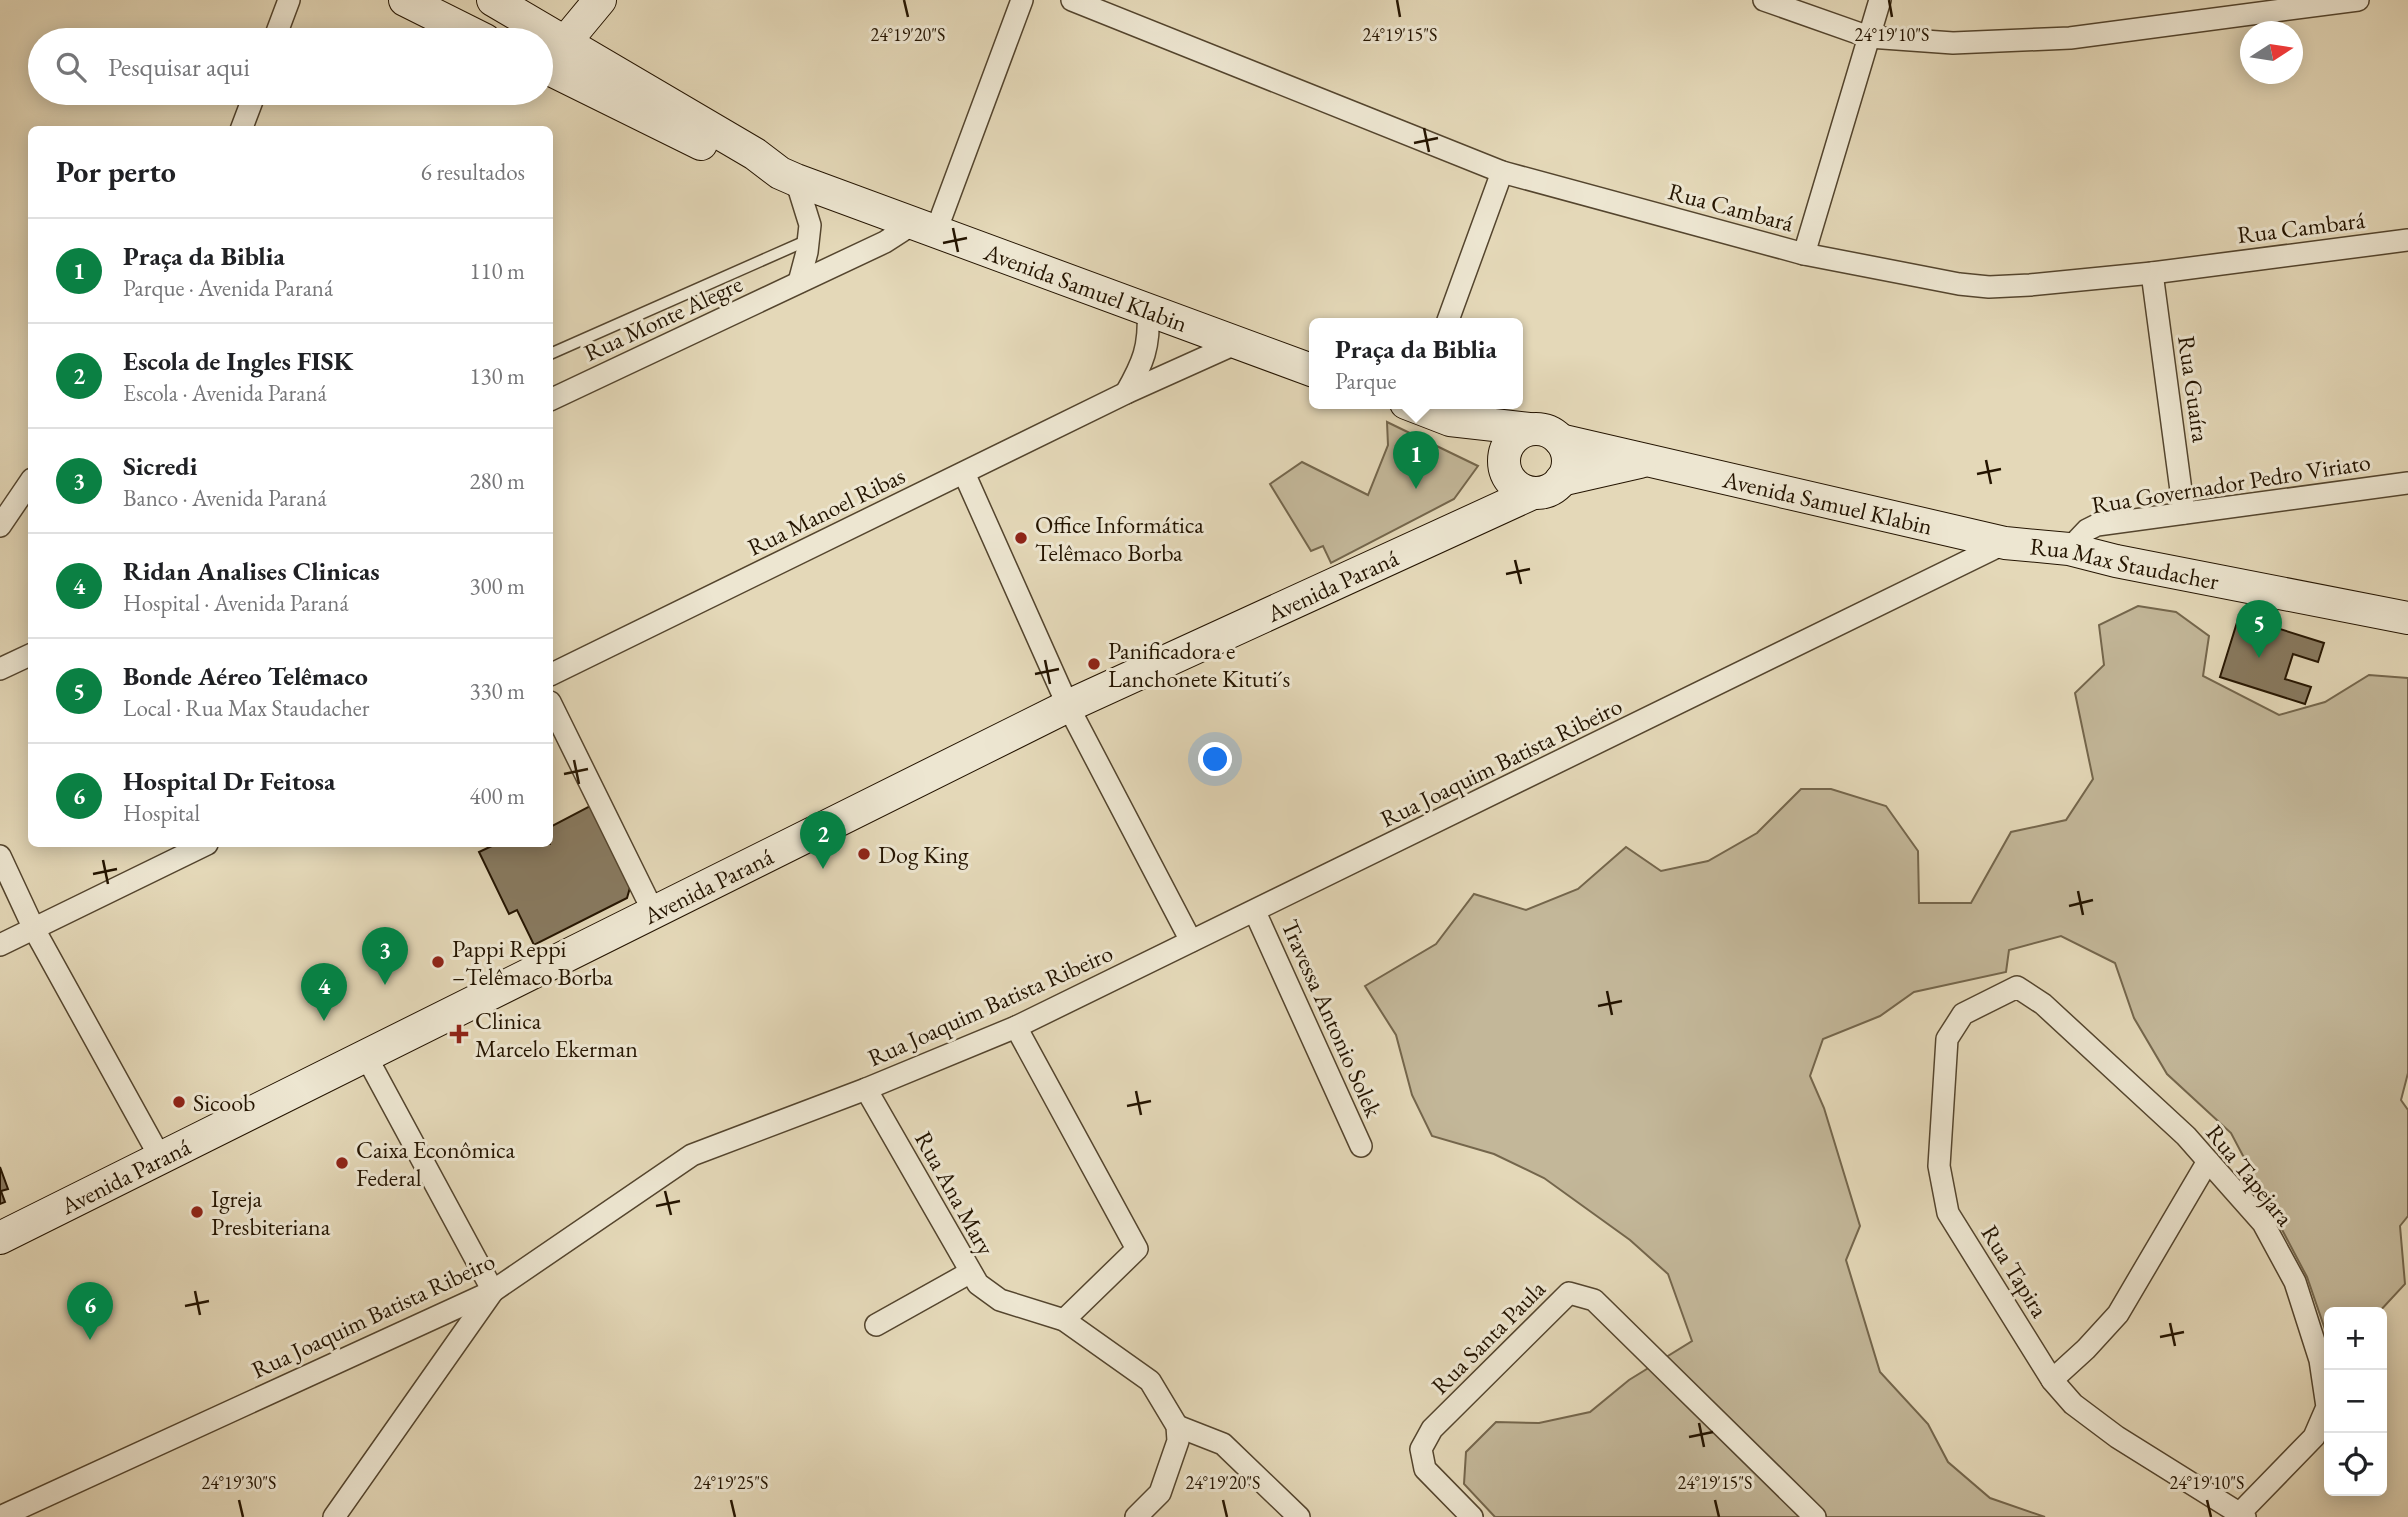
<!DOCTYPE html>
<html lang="pt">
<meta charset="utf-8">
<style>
body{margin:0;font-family:"EB Garamond",serif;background:#f6f6f6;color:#202124}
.controls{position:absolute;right:21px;bottom:21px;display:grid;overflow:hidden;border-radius:10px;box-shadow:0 4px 18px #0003}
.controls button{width:63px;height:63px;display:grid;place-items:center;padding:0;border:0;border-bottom:2px solid #e0e0e0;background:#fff;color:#202124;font:35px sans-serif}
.compass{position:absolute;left:2240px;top:21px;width:63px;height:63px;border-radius:50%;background:#fff;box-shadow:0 4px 18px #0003;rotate:78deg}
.you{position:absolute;left:1216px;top:760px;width:24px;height:24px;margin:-18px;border:5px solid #fff;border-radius:50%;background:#1a73e8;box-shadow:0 0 0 10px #1a73e833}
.badge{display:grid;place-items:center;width:46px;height:46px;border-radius:50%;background:#0b8043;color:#fff;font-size:23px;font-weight:700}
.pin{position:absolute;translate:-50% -58px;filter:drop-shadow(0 2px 4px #0008)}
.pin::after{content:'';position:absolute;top:37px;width:24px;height:21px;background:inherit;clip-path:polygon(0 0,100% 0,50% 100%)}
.popup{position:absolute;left:1309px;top:318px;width:214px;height:91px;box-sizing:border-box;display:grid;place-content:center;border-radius:10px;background:#fff;filter:drop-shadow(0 2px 5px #0005);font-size:23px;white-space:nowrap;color:#757577}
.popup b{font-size:26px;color:#202124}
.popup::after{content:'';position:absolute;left:50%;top:100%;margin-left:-14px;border:14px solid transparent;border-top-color:#fff}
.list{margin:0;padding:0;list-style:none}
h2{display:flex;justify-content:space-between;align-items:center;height:91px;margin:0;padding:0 28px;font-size:30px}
h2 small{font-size:23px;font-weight:400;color:#757577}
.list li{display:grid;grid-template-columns:46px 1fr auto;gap:21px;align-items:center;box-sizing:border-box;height:105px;padding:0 28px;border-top:2px solid #e0e0e0}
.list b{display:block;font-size:26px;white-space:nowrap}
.list p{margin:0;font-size:23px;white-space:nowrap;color:#757577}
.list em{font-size:23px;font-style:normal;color:#757577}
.icon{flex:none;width:38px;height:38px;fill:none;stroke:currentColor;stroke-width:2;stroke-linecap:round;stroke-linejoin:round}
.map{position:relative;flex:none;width:2408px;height:1517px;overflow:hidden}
.search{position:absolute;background:#fff;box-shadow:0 4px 18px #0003;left:28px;top:28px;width:525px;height:77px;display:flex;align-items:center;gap:18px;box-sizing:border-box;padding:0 24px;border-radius:38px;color:#757577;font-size:26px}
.panel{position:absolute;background:#fff;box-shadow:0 4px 18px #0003;left:28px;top:126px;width:525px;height:721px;border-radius:10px}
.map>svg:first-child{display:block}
.green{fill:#c3b799;stroke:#74664c;stroke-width:2}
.building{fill:#887a60;stroke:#241400;stroke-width:2}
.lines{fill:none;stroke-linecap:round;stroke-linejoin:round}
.lane-casing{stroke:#54452e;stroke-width:13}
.street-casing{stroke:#54452e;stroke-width:24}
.secondary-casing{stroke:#241400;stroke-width:34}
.lane{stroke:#ede6d1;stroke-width:10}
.street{stroke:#ede6d1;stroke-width:21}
.secondary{stroke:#ede6d1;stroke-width:32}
.ticks{fill:none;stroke:#241400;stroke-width:2.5}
.poi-dot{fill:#8f2418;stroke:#ede6d1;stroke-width:2.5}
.labels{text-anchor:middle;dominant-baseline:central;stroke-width:6;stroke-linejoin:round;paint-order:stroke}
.street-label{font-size:24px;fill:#241400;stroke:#ede6d1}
.poi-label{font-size:24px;fill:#241400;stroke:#ede6d1;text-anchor:start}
.ticks-label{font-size:18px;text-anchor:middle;fill:#241400;stroke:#ede6d1;stroke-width:6;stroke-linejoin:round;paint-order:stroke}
</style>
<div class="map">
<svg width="2408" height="1517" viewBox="0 0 2408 1517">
<rect width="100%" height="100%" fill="#e4d8b8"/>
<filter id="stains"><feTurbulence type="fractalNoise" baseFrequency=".00286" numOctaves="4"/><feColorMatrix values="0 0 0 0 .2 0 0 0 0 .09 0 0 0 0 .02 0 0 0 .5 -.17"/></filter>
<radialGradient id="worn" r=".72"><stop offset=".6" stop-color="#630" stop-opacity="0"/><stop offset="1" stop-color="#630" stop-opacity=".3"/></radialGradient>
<!-- green -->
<g class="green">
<path d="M 1387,422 L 1478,466 L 1454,499 L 1331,563 L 1323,546 L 1311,551 L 1270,484 L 1302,462 L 1368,495 L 1388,445 Z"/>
<path d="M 2138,606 L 2176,612 L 2209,636 L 2203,676 L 2279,715 L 2325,702 L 2369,675 L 2408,678 L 2408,1073 L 2401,1100 L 2408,1110 L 2408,1216 L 2400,1226 L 2405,1284 L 2379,1312 L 2329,1312 L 2329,1341 L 2307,1277 L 2231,1133 L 2167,1074 L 2134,1018 L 2115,963 L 2061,936 L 2009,950 L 2006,972 L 1914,992 L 1880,1016 L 1823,1039 L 1810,1076 L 1824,1108 L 1860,1226 L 1846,1260 L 1880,1372 L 1928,1424 L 1948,1462 L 1990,1498 L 2045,1517 L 1495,1517 L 1464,1484 L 1466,1452 L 1496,1422 L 1539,1423 L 1590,1412 L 1629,1380 L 1692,1341 L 1668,1274 L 1630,1240 L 1544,1178 L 1494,1154 L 1432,1136 L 1412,1095 L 1396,1035 L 1365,986 L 1436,944 L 1474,894 L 1526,910 L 1578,889 L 1626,847 L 1661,871 L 1708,861 L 1757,833 L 1801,789 L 1831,789 L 1886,806 L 1918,851 L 1919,903 L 1971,903 L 2011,832 L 2066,820 L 2093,779 L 2075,693 L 2104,665 L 2099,625 Z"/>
</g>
<!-- building -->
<g class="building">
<path d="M 2239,616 L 2324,643 L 2318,662 L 2293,654 L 2285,679 L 2311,687 L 2305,704 L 2220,677 Z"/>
<path d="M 592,805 L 631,884 L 627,898 L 534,945 L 517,910 L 509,914 L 479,852 L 496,844 L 550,844 L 550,827 Z"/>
<path d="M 0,1167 L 8,1189 L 1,1191 L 5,1202 L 0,1204 Z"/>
</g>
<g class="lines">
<!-- lane casing -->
<g class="lane-casing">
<path id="lane" d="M 550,354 L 808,240"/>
</g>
<!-- street casing -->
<g class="street-casing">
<g id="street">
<path d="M 1072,0 L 1502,172 L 1804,254 L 1959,284 L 1989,287 L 2030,285 L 2152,273 L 2408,240"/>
<path d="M 1764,0 L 1869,37 L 1953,43 L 2070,38 L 2358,0"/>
<path d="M 274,40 L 289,0"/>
<path d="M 241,130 L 255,93"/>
<path d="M 796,180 L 810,225 L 807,252 L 799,282"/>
<path d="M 936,231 L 1022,0"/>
<path d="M 1804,254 L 1880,0"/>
<path d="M 2152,273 L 2184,513"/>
<path d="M 1447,323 L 1502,172"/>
<path d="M 1126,393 C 1143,363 1150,347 1148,311"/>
<path d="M 550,400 L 885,242 L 916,222"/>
<path d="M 964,473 L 1068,706 L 1191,941"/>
<path d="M 0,526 L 32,479"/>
<path d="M 2069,549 L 2087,530 L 2097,525 L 2408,483"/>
<path d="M 0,669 L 32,654"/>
<path d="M 550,675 L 1126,393 L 1235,344"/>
<path d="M 550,702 L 654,913"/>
<path d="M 0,856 L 34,929 L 160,1157"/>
<path d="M 1255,912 L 1361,1146"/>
<path d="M 0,945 L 207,844"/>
<path d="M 1016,1027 L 1137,1249 L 1064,1320"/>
<path d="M 866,1089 L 978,1284 L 1000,1300 L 1064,1320 L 1150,1381 L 1177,1426 L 1178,1441 L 1160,1493 L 1136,1517"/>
<path d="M 876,1325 L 969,1273"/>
<path d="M 2052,1380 L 2086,1349 L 2118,1314 L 2208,1161"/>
<path d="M 1177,1426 L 1223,1444 L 1299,1517"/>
<path d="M 2240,1513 L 2314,1437 L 2327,1407 L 2320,1360 L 2295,1282 L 2263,1223 L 2208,1161 L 2186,1136 L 2043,1004 L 2017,987 L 1963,1014 L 1947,1039 L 1939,1166 L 1948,1213 L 2052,1380 L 2073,1404 L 2117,1437 L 2245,1517"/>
<path d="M 0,1517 L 493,1291 L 692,1155 L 866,1089 L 1016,1027 L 2005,543"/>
<path d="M 334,1517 L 493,1291 L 366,1056"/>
<path d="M 1472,1517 L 1425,1469 L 1421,1449 L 1432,1429 L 1569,1293 L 1594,1300 L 1815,1517"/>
</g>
</g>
<!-- secondary casing -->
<g class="secondary-casing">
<g id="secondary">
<path d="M 405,0 L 485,40"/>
<path id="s1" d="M 493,0 L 755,154 L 780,173 L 796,180 L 1314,371"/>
<path d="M 558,58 L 566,41 L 600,0"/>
<path d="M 541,65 L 701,144"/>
<path d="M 1406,403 L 1450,420 L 1529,429"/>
<circle cx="1536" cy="461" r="32"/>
<path id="s2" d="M 1560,440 L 2005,543 L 2069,549 L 2116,561 L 2408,618"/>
<path d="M 1561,480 L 1640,462"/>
<path id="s3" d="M 0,1238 L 1068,706 L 1533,493"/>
</g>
</g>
<!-- lane -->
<use href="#lane" class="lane"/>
<!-- street -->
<use href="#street" class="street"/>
<!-- secondary -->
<use href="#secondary" class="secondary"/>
</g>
<!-- ticks -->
<path class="ticks" d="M 904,0 L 908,17M 1397,0 L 1400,17M 1889,0 L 1892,17M 1424,128 L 1429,152M 1414,143 L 1438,138M 953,228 L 958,252M 943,243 L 967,238M 1986,460 L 1991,484M 1977,474 L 2001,469M 1515,560 L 1521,584M 1506,574 L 1530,569M 1045,660 L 1050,684M 1035,674 L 1059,669M 574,760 L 579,784M 564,774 L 588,769M 103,860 L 108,884M 93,874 L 117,869M 2078,891 L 2083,915M 2069,906 L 2093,900M 1607,991 L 1612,1015M 1598,1006 L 1622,1001M 1136,1091 L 1141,1115M 1127,1106 L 1151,1101M 665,1191 L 671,1215M 656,1206 L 680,1201M 195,1291 L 200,1315M 185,1306 L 209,1301M 2170,1323 L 2175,1346M 2160,1337 L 2184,1332M 1699,1423 L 1704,1447M 1689,1437 L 1713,1432M 239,1500 L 243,1517M 731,1500 L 735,1517M 1223,1500 L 1227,1517M 1715,1500 L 1719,1517M 2207,1500 L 2211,1517"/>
<!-- markers -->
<g class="poi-dot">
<circle cx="1021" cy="538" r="7"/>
<circle cx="1094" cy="664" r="7"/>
<circle cx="864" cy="854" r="7"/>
<circle cx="438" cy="962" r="7"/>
<path d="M455.5 1023.5h7v7h7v7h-7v7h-7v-7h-7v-7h7z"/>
<circle cx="179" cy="1102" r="7"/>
<circle cx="342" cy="1163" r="7"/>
<circle cx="197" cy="1212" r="7"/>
</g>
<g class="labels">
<!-- street labels -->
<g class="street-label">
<text transform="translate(1731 207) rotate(15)">Rua Cambará</text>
<text transform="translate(2301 227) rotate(-7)">Rua Cambará</text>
<text stroke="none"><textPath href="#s1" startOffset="662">Avenida Samuel Klabin</textPath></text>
<text transform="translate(663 318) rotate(-25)">Rua Monte Alegre</text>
<text transform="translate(2194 389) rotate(82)">Rua Guaíra</text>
<text transform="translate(2231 483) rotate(-9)">Rua Governador Pedro Viriato</text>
<text stroke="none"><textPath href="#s2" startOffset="275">Avenida Samuel Klabin</textPath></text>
<text transform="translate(826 511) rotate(-26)">Rua Manoel Ribas</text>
<text stroke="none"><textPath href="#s2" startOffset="578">Rua Max Staudacher</textPath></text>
<text stroke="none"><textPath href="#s3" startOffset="1484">Avenida Paraná</textPath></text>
<text transform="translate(1501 762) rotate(-26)">Rua Joaquim Batista Ribeiro</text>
<text stroke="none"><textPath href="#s3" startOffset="791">Avenida Paraná</textPath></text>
<text transform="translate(990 1005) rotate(-24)">Rua Joaquim Batista Ribeiro</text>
<text transform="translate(1332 1018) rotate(66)">Travessa Antonio Solek</text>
<text transform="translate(2250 1175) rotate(51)">Rua Tapejara</text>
<text stroke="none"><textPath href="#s3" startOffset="140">Avenida Paraná</textPath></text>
<text transform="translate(955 1193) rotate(61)">Rua Ana Mary</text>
<text transform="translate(2015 1271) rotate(58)">Rua Tapira</text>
<text transform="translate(373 1315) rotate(-25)">Rua Joaquim Batista Ribeiro</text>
<text transform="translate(1488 1337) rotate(-45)">Rua Santa Paula</text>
</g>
<!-- poi labels -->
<g class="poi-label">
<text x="1035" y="524">Office Informática<tspan x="1035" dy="28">Telêmaco Borba</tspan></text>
<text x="1108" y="650">Panificadora e<tspan x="1108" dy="28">Lanchonete Kituti´s</tspan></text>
<text x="878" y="854">Dog King</text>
<text x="452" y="948">Pappi Reppi<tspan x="452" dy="28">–Telêmaco Borba</tspan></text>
<text x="475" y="1020">Clinica<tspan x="475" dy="28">Marcelo Ekerman</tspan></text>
<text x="193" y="1102">Sicoob</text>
<text x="356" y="1149">Caixa Econômica<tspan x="356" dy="28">Federal</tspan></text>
<text x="211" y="1198">Igreja<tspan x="211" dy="28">Presbiteriana</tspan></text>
</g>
</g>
<g class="ticks-label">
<text x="908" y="41">24°19'20"S</text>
<text x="1400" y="41">24°19'15"S</text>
<text x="1892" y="41">24°19'10"S</text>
<text x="239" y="1489">24°19'30"S</text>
<text x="731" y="1489">24°19'25"S</text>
<text x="1223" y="1489">24°19'20"S</text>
<text x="1715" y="1489">24°19'15"S</text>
<text x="2207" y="1489">24°19'10"S</text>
</g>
<rect width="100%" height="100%" filter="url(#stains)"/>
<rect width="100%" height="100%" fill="url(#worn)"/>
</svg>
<div class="controls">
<button>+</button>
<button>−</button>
<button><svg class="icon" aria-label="locate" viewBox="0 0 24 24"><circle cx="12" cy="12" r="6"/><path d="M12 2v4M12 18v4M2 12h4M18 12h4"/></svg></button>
</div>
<svg class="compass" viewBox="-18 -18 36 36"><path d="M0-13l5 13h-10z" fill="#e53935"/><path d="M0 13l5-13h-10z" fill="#757577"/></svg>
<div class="you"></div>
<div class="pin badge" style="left:1416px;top:489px">1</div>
<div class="popup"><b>Praça da Biblia</b>Parque</div>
<div class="pin badge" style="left:823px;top:869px">2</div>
<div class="pin badge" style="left:385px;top:985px">3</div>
<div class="pin badge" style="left:324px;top:1021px">4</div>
<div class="pin badge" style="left:2259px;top:658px">5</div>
<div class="pin badge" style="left:90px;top:1340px">6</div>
<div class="search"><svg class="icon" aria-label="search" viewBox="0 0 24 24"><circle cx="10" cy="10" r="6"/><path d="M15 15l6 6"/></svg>Pesquisar aqui</div>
<section class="panel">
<h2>Por perto<small>6 resultados</small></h2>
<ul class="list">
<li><span class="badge">1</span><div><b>Praça da Biblia</b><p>Parque · Avenida Paraná</p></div><em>110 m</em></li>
<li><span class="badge">2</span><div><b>Escola de Ingles FISK</b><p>Escola · Avenida Paraná</p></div><em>130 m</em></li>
<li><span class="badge">3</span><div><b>Sicredi</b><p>Banco · Avenida Paraná</p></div><em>280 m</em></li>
<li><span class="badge">4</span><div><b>Ridan Analises Clinicas</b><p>Hospital · Avenida Paraná</p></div><em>300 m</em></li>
<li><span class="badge">5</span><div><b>Bonde Aéreo Telêmaco</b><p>Local · Rua Max Staudacher</p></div><em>330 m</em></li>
<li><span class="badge">6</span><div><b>Hospital Dr Feitosa</b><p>Hospital</p></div><em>400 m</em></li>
</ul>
</section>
</div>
